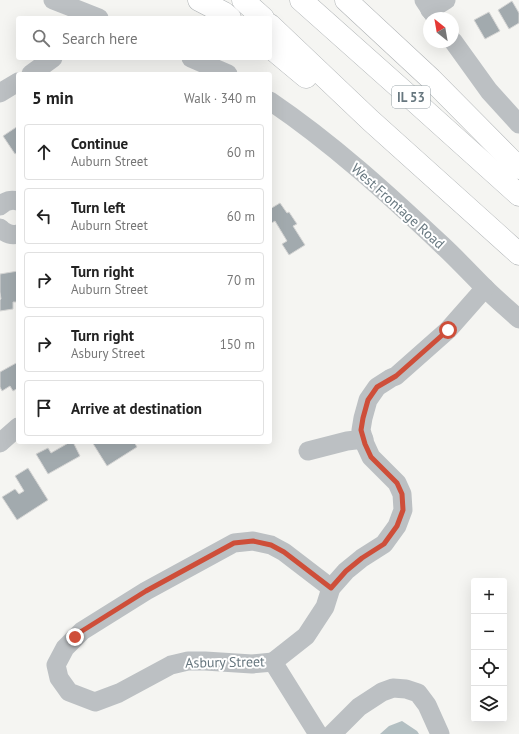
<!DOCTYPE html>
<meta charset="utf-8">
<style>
body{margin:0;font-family:"PT Sans",sans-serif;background:#f2f2f2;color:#222}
.controls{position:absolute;right:12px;bottom:12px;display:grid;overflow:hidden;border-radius:4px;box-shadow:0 4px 16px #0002}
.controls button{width:36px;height:36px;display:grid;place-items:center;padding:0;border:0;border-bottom:1px solid #e0e0e0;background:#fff;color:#222;font:20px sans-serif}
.compass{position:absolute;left:423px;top:12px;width:36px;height:36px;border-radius:50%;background:#fff;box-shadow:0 4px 16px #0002;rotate:329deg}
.stop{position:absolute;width:12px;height:12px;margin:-9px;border:3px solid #ce4e39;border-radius:50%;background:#fff}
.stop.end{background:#ce4e39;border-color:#fff;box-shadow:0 1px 4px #0008}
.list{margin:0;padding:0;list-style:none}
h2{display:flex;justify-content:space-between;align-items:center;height:52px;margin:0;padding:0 16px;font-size:17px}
h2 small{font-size:13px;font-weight:400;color:#767676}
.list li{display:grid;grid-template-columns:26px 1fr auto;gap:12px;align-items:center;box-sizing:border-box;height:56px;margin:0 8px 8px;padding:0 8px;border:1px solid #e0e0e0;border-radius:4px}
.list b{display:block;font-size:15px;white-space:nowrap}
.list p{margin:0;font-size:13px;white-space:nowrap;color:#767676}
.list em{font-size:13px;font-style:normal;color:#767676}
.icon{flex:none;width:22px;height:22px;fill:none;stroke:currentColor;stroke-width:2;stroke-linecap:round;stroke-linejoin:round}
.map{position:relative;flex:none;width:519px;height:734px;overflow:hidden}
.search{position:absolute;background:#fff;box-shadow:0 4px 16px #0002;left:16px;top:16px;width:256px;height:44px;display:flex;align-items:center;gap:10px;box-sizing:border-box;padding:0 14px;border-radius:4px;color:#767676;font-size:15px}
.panel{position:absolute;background:#fff;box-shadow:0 4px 16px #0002;left:16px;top:72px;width:256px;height:372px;border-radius:4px}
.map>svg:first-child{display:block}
.water{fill:#b3bfc2}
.building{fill:#a2aaae;stroke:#d6d6d5}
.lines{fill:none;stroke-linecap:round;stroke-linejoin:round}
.highway-casing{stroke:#aeb2b4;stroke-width:23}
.minor{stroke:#bcc0c3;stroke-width:19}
.highway{stroke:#fff;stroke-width:22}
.route{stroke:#ce4e39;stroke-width:5}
.labels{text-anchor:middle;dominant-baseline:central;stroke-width:4;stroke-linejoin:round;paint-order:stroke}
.shield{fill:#fff;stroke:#95a0a5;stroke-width:1}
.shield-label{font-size:13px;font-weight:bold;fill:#67777f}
.street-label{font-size:14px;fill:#67777f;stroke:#fff}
</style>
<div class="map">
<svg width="519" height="734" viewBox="0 0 519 734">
<rect width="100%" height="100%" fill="#f5f5f2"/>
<!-- water -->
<path class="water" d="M 402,721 L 417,731 L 419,734 L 380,734 L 389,726 Z"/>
<!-- building -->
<g class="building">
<path d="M 512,1 L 519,13 L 519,23 L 509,29 L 498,10 Z"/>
<path d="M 489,12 L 500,31 L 485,39 L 474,20 Z"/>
<path d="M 18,126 L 18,152 L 15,154 L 3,136 Z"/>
<path d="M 280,203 L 287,213 L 289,212 L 297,224 L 293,226 L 305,245 L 289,255 L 282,244 L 287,241 L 275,221 L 270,224 L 270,209 Z"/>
<path d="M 18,271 L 18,302 L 13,302 L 13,309 L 0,311 L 0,300 L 1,299 L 0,292 L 0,274 Z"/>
<path d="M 18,362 L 18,388 L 13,391 L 10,386 L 2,391 L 0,387 L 0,372 Z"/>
<path d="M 70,442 L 73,442 L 80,456 L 48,474 L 36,454 L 48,448 L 51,453 Z"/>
<path d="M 92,442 L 109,442 L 110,443 L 111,442 L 134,442 L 137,447 L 107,466 Z"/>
<path d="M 28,468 L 48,500 L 17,520 L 2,497 L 15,489 L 19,494 L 24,491 L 15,476 Z"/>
</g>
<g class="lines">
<!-- highway casing -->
<g class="highway-casing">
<g id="highway">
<path d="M 199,0 L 224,13 L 230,18"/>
<path d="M 243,0 L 263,18"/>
<path d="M 301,0 L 410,97 L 519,195"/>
<path d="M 346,0 L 431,79 L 519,168"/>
<path d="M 270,25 L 370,120 L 519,254"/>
<path d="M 270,47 L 306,77"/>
</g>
</g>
<!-- minor -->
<g class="minor">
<path d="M 53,0 L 99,18"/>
<path d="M 424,0 L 436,18"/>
<path d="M 430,10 L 446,0"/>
<path d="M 453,41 L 489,91 L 519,124"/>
<path d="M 191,58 L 228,74"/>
<path d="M 31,74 L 53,58"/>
<path d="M 0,93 L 18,82"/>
<path d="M 270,101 C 332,143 388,194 442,245 C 457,259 471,274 485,288 C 496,299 508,309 519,319"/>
<path d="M 0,206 C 5,201 11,199 18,201"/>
<path d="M 0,228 C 5,233 11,236 18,234"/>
<path d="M 0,443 L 18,427"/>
<path d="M 308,451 L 347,441 L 364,439"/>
<path d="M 273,662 L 252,664 L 205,661 L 188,661 L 171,665 L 119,693 L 95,702 L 69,692 L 59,678 L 56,665 L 65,648 L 82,631 L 146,591 L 234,543 L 253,541 L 271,545 L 284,552 L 331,588"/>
<path d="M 273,662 L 306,636 L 325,607 L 331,588 L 346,571 L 362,558 L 384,544 L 397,526 L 403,510 L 402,494 L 397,483 L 371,457 L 365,444 L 361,430 L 363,418 L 368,400 L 377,387 L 391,378 L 396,376 L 448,330 L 485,288"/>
<path d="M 273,662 L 318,734"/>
<path d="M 332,734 L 359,707 L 382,692 L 393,688 L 406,689 L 418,693 L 427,705 L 440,734"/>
</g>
<!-- highway -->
<use href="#highway" class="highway"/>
</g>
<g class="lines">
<!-- route -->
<path class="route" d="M 75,637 L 82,631 L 146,591 L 234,543 L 253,541 L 271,545 L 284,552 L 331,588 L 346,571 L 362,558 L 384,544 L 397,526 L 403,510 L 402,494 L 397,483 L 371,457 L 365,444 L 361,430 L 363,418 L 368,400 L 377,387 L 396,376 L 448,330"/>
</g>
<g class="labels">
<!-- shield labels -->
<rect class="shield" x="392" y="86" width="38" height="22" rx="3"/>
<g class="shield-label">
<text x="411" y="97">IL 53</text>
</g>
<!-- street labels -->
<g class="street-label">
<text transform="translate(398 206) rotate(42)">West Frontage Road</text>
<text transform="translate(225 662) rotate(-1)">Asbury Street</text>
</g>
</g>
</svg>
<div class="controls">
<button>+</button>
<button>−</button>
<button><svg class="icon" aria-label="locate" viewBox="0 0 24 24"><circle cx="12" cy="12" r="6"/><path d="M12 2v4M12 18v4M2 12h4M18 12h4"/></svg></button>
<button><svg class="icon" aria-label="layers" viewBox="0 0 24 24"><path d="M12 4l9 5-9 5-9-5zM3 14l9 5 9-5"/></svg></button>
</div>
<svg class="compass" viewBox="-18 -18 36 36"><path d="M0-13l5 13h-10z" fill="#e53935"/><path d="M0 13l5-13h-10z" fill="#767676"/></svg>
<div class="stop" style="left:448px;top:330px"></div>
<div class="stop end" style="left:75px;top:637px"></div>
<div class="search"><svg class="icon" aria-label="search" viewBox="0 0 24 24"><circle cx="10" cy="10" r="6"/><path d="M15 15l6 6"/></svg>Search here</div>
<section class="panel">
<h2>5 min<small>Walk · 340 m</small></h2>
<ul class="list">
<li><svg class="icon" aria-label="ahead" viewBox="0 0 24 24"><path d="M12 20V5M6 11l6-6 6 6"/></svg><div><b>Continue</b><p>Auburn Street</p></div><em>60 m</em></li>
<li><svg class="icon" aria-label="left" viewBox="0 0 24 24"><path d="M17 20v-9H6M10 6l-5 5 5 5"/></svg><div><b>Turn left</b><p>Auburn Street</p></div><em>60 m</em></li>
<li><svg class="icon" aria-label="right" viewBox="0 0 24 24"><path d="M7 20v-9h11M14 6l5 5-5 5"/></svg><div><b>Turn right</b><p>Auburn Street</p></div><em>70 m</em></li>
<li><svg class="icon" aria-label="right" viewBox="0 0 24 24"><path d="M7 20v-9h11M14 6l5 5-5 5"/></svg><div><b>Turn right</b><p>Asbury Street</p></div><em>150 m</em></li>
<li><svg class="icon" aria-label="arrive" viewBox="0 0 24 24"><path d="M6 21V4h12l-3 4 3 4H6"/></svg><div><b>Arrive at destination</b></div></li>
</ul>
</section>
</div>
